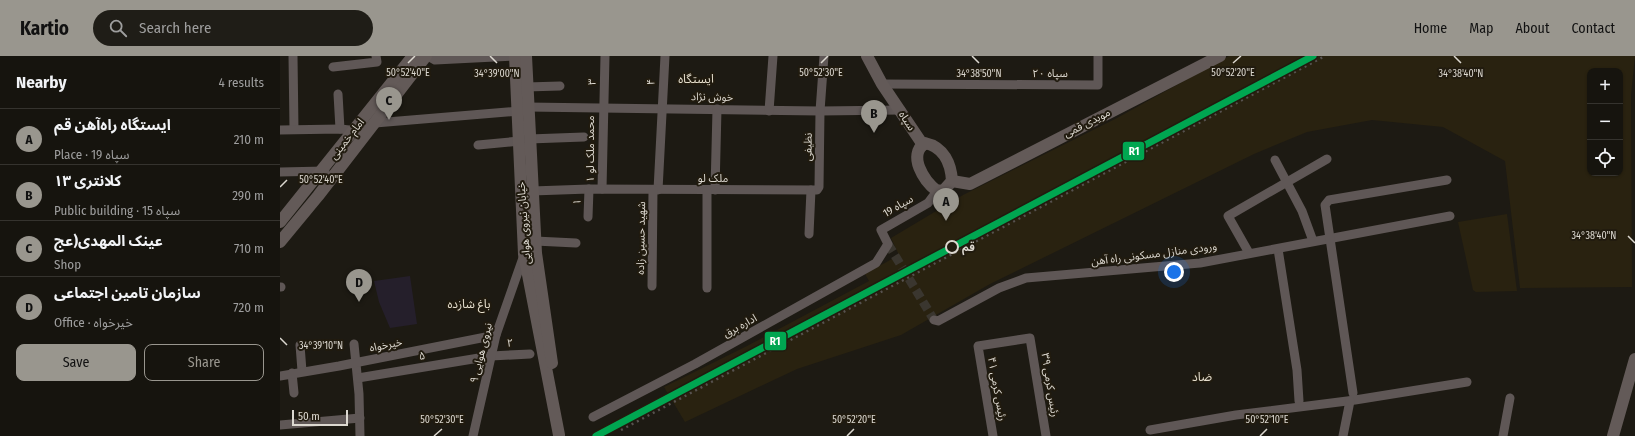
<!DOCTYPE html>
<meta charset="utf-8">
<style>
body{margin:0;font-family:"Fira Sans Condensed","Noto Sans Arabic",sans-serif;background:#1f1d17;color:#f1f3f6}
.controls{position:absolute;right:12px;top:12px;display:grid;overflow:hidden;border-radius:8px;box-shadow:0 1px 3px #0004}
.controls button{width:36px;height:36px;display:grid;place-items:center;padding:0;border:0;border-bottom:1px solid #35332e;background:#16140e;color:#f1f3f6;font:20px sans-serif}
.scale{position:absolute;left:12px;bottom:10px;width:56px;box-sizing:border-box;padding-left:4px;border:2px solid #dcd8d0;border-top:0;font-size:11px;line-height:14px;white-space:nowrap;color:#dcd8d0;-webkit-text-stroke:3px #211b0f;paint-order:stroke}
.you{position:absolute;left:894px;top:216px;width:14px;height:14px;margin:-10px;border:3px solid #fff;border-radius:50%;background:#1a73e8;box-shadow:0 0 0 6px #1a73e833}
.badge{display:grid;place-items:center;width:26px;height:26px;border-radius:50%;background:#99968e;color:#111;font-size:13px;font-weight:700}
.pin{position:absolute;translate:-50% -33px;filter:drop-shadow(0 1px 2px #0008)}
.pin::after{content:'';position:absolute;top:21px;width:14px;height:12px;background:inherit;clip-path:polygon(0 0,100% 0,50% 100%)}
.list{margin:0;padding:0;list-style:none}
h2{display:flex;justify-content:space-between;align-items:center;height:52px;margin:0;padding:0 16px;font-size:17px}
h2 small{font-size:13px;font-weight:400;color:#9e9e9e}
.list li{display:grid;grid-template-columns:26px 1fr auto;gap:12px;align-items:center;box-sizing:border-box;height:56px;padding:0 16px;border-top:1px solid #35332e}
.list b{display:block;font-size:15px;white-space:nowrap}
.list p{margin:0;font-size:13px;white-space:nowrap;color:#9e9e9e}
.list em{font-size:13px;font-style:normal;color:#9e9e9e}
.actions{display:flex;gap:8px;padding:12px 16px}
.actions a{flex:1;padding:9px 0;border:1px solid #99968e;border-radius:8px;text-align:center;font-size:14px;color:#99968e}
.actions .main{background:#99968e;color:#111}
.icon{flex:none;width:22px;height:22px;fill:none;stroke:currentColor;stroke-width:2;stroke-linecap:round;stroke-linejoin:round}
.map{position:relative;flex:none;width:1355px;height:380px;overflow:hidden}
header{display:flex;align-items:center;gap:24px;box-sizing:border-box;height:56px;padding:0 20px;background:#99968e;color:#111}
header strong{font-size:19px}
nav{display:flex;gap:22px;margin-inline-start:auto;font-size:14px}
.search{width:280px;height:36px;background:#1f1d17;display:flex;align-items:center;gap:10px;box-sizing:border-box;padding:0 14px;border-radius:22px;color:#9e9e9e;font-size:15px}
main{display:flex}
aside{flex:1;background:#16140e}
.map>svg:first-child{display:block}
.built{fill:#292210;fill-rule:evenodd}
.medical{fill:#251f2b}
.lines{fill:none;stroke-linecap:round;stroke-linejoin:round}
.street-tunnel{stroke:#3a362f;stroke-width:9;stroke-dasharray:9 4.5;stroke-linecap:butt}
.street{stroke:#5f5756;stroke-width:9}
.secondary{stroke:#635a58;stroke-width:12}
.rail{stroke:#57524f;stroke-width:2.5;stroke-dasharray:2 4;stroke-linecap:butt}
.rail-1-casing{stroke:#211b0f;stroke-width:10}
.rail-1{stroke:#00a651;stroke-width:7}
.ticks{fill:none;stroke:#dcd8d0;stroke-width:1.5}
.stop-dot{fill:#211b0f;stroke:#dcd8d0;stroke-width:2}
.labels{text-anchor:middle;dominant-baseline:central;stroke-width:4;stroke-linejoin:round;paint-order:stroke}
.street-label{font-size:11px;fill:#dcd8d0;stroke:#211b0f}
.stop-label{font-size:11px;font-weight:bold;fill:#dcd8d0;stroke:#211b0f;text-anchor:start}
.neighbourhood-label{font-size:12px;fill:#e6dfce;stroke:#211b0f}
.ticks-label{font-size:10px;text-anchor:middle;fill:#dcd8d0;stroke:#211b0f;stroke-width:4;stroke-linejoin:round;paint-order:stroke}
.line-badge{stroke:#211b0f;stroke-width:1.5}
.badge-label{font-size:11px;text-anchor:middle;font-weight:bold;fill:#fff}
</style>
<header>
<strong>Kartio</strong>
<div class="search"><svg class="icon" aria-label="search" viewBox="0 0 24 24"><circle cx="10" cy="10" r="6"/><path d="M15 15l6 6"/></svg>Search here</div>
<nav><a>Home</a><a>Map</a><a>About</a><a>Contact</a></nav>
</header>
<main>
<aside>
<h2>Nearby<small>4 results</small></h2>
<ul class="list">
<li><span class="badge">A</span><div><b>ایستگاه راه‌آهن قم</b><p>Place · سپاه 19</p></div><em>210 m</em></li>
<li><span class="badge">B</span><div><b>کلانتری ۱۳</b><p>Public building · سپاه 15</p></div><em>290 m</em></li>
<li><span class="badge">C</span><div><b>عینک المهدی(عج</b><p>Shop</p></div><em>710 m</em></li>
<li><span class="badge">D</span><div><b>سازمان تامین اجتماعی</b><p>Office · خیرخواه</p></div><em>720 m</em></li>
</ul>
<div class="actions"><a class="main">Save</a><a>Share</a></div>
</aside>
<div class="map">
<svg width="1355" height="380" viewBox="0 0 1355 380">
<rect width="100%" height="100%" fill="#1d1a13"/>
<!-- built -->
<g class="built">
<path d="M 949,0 L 1355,0 L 1351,39 L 1352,231 L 1240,232 L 1225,105 L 1163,71 L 1092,64 L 1027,76 L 974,98 L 710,228 L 621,279 L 517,313 L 405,366 L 384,331 L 467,290 L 589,225 L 585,218 L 619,199 L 611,182 L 683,139 L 837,62 ZM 1310,15 L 1340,15 L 1340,117 L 1310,117 Z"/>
<path d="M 1227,158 L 1237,235 L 1196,236 L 1193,234 L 1178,166 Z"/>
</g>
<!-- medical -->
<path class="medical" d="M 130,220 L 137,268 L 110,272 L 99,246 L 94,225 Z"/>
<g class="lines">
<!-- street-tunnel -->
<path class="street-tunnel" d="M 608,188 L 654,264"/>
<!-- street -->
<g class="street">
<path d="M 13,0 L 14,73"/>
<path d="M 148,0 L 155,4 L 235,0"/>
<path d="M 53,11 L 97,6 L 96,0"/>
<path d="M 602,28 L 818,29 L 818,0"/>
<path d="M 246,31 L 280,30"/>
<path d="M 58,38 L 60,73"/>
<path d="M 247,51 L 540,55 L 621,54"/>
<path d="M 489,55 L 493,0"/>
<path d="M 95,67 L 239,55"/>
<path d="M 0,74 L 60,73 L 79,75"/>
<path d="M 249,83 L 304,81"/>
<path d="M 198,89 L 240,85"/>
<path d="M 995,104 L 1022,155 L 1033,185"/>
<path d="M 0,116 L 45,115"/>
<path d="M 322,133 L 325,0"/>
<path d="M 378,134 L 385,0"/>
<path d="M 435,134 L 437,53"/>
<path d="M 252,135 L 309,133 L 537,134 L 539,131 L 540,55 L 544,0"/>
<path d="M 427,135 L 427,232"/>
<path d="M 308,161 L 309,133"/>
<path d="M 529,178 L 531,134"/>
<path d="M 255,185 L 296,187"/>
<path d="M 998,193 L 1017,314 L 1019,345"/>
<path d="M 969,197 L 948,160 L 1047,103"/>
<path d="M 372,230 L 373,134"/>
<path d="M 0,231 L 1,231"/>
<path d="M 654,264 L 658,265 L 719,232 L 746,222 L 920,207 L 1170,160"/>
<path d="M 74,288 L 79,338 L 80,380"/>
<path d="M 20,289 L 22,315"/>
<path d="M 12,317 L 14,337"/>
<path d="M 0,320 L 59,310 L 216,279"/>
<path d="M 78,322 L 211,300 L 250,298"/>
<path d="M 1073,337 L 1045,149 L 1049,144 L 1167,124"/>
<path d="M 313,361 L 415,308 L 596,207 L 608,188 L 601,174 L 648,147 L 657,135"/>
<path d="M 0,369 L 80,362"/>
<path d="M 870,374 L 956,359 L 1075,344 L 1187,326"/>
<path d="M 193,380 L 216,279 L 244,199"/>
<path d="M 713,380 L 698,290 L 750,282 L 766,380"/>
<path d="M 1063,380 L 1070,345"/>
<path d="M 1223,380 L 1230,342"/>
</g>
<!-- secondary -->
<g class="secondary">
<path d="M 235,0 L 244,198 L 279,379"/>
<path d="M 246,0 L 256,197 L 272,307"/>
<path d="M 587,0 L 602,28 L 643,89"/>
<path d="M 645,87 C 664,91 671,108 672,125 L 664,134 L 657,135 C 644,125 627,99 645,87 Z"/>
<path d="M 672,125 L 690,128 L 940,0"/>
<path d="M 0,166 L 133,0"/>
<path d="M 0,186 L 38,140 L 146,0"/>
<path d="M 1333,380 L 1355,303"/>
</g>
<!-- rail -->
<path class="rail" d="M 341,374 L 1045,0"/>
<!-- rail-1 casing -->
<g class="rail-1-casing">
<path id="rail-1" d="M 316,380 L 1033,0"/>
</g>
<!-- rail-1 -->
<use href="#rail-1" class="rail-1"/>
</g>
<!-- ticks -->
<path class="ticks" d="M 210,0 L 217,7M 692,0 L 699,7M 1174,0 L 1181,7M 128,7 L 135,0M 541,7 L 548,0M 953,7 L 961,0M 0,131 L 7,124M 1348,180 L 1355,187M 0,282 L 7,289M 154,380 L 162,373M 567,380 L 574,373M 980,380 L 987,373"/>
<!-- markers -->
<circle class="stop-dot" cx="672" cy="191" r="6"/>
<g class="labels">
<!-- street labels -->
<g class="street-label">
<text x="770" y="17">سپاه ۲۰</text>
<text transform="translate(312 26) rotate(-88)">۳</text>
<text transform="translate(371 26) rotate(-86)">۴</text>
<text transform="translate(432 41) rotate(1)">خوش نژاد</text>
<text transform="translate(627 65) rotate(57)">سپاه</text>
<text transform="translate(807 67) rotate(-27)">مویدی قمی</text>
<text transform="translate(67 83) rotate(-52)">امام خمینی</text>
<text transform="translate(528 91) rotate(-89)">نظیفی</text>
<text transform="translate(310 93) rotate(-90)">۱ محمد ملک لو</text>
<text x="433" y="122">ملک لو</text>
<text transform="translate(297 146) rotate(-88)">۱</text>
<text transform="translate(618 150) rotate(-30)">سپاه 19</text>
<text transform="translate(244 167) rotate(-94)">خیابان نیروی هوایی</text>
<text transform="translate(361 182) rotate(-89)">شهید حسین زاده</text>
<text transform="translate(874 198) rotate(-7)">ورودی منازل مسکونی راه آهن</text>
<text transform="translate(460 270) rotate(-29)">اداره برق</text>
<text transform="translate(230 287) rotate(-3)">۲</text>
<text transform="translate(106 289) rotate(-11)">خیرخواه</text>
<text transform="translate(201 297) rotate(-76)">نیروی هوایی ۹</text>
<text transform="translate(142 300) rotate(-10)">۵</text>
<text transform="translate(770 329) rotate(81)">رئیس کرمی ۳۹</text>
<text transform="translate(717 333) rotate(80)">رئیس کرمی ۴۱</text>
</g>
<!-- stop labels -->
<g class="stop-label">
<text x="682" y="191">قم</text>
</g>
<!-- neighbourhood labels -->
<g class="neighbourhood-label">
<text x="416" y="23">ایستگاه</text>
<text x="189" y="248">باغ شازده</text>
<text x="922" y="321">ضاد</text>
</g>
</g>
<g class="ticks-label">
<text x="128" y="20">50°52'40"E</text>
<text x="541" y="20">50°52'30"E</text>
<text x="953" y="20">50°52'20"E</text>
<text x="1181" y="21">34°38'40"N</text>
<text x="217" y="21">34°39'00"N</text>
<text x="699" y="21">34°38'50"N</text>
<text x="41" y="127">50°52'40"E</text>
<text x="1314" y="183">34°38'40"N</text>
<text x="41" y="293">34°39'10"N</text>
<text x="162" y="367">50°52'30"E</text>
<text x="574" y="367">50°52'20"E</text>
<text x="987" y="367">50°52'10"E</text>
</g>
<g class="line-badge">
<rect x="842" y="85" width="23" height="20" rx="4" fill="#00a651"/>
<rect x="484" y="275" width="23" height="20" rx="4" fill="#00a651"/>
</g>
<g class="badge-label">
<text x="854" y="99">R1</text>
<text x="495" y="289">R1</text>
</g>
</svg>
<div class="controls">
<button>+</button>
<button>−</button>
<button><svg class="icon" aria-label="locate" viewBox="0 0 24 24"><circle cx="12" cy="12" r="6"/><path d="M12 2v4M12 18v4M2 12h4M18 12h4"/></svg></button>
</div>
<div class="scale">50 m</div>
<div class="you"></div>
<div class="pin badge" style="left:666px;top:165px">A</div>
<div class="pin badge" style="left:594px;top:77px">B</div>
<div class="pin badge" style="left:109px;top:64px">C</div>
<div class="pin badge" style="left:79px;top:246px">D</div>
</div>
</main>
